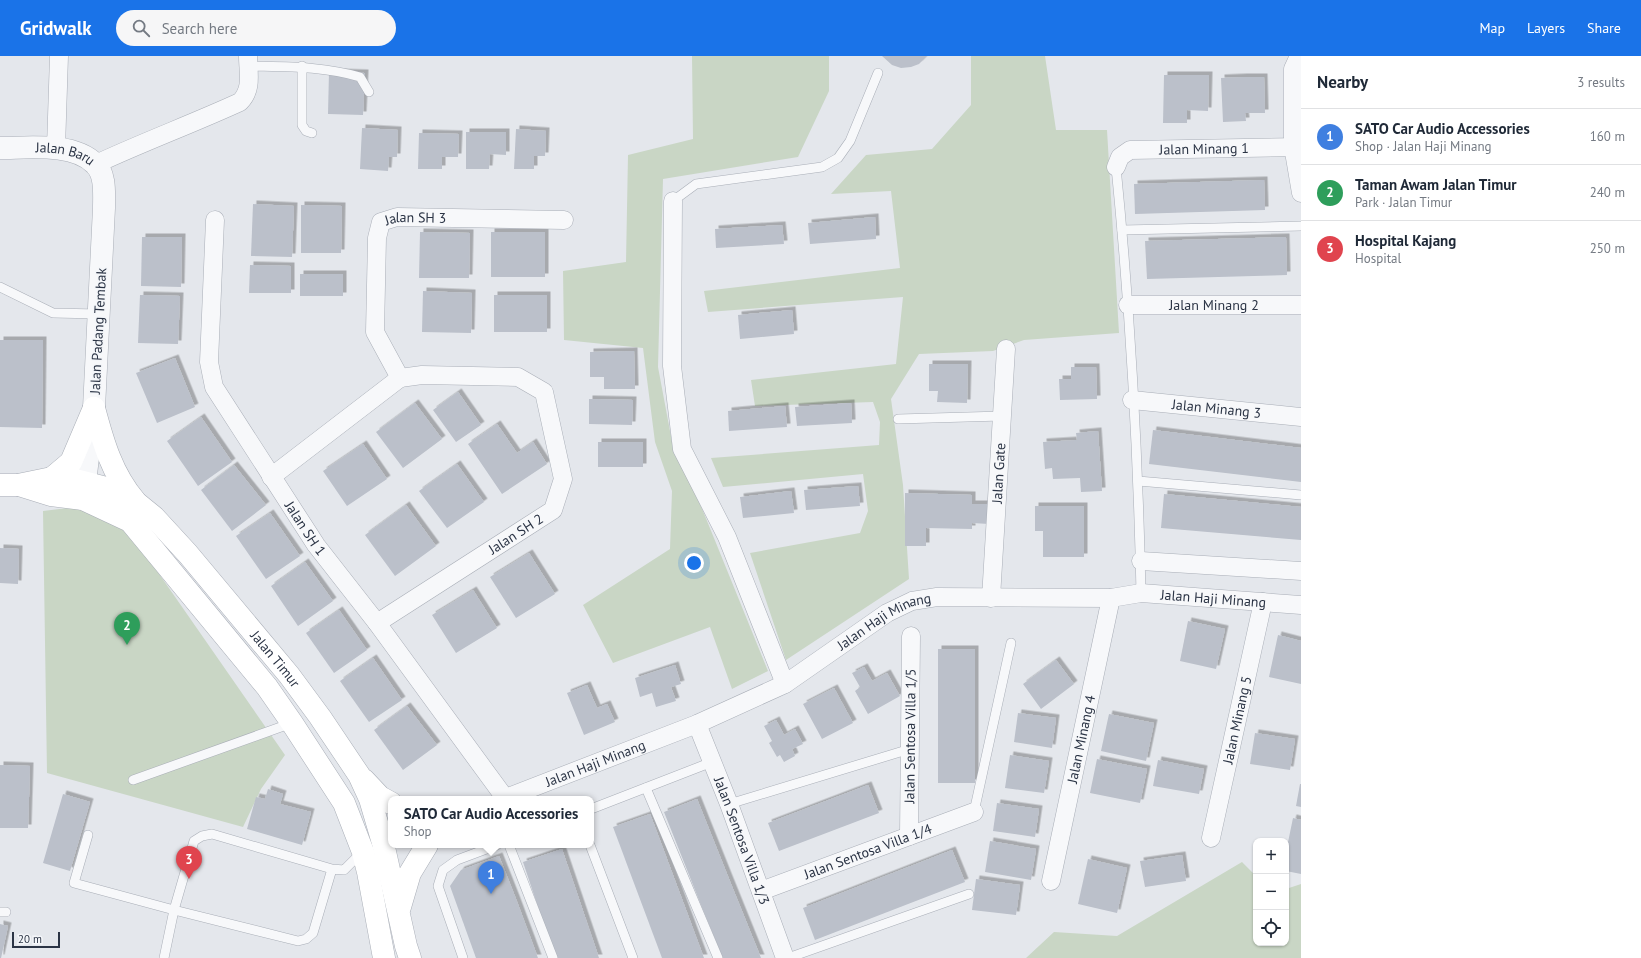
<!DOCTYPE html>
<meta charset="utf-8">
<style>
body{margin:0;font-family:"PT Sans",sans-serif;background:#f6f6f7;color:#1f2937}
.controls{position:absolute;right:12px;bottom:12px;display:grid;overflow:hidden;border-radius:8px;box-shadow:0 1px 3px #0004}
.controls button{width:36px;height:36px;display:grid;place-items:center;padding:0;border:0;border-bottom:1px solid #e0e1e3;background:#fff;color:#1f2937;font:20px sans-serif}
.scale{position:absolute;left:12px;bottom:10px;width:48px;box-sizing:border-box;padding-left:4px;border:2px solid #2b3445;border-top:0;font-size:11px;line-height:14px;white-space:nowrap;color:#2b3445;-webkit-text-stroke:3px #f4f6f9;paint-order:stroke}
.you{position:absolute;left:694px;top:507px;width:14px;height:14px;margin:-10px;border:3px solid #fff;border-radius:50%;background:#1a73e8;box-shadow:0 0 0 6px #1a73e833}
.badge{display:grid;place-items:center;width:26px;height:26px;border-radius:50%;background:#1a73e8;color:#fff;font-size:13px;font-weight:700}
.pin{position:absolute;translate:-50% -33px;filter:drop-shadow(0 1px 2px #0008)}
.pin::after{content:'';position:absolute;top:21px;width:14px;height:12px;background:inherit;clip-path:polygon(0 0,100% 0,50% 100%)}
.popup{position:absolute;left:388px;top:740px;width:206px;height:52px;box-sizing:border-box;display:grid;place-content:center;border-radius:8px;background:#fff;filter:drop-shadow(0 1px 3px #0005);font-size:13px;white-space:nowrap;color:#747a83}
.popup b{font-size:15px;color:#1f2937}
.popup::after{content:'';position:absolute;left:50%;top:100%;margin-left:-8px;border:8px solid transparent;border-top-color:#fff}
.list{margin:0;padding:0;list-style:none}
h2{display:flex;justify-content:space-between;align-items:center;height:52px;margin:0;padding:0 16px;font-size:17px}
h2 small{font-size:13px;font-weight:400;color:#747a83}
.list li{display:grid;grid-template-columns:26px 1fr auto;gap:12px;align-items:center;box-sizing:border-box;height:56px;padding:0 16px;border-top:1px solid #e0e1e3}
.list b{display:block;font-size:15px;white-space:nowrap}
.list p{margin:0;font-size:13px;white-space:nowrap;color:#747a83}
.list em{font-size:13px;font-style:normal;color:#747a83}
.icon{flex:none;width:22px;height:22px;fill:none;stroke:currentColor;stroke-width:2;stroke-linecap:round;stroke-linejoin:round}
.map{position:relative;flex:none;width:1301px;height:902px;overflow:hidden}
header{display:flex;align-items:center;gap:24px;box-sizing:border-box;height:56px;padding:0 20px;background:#1a73e8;color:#fff}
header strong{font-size:19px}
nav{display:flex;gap:22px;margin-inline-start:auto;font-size:14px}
.search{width:280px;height:36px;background:#f6f6f7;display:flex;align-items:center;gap:10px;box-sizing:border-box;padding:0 14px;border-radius:22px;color:#747a83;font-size:15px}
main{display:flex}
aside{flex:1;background:#fff}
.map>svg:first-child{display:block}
.green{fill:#c9d6c5}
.building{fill:#bbc0ca;filter:url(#shadow)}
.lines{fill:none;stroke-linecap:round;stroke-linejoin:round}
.service-casing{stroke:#a9aeb7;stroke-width:10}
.minor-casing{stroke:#a9aeb7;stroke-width:19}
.tertiary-casing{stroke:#a9aeb7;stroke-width:23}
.secondary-casing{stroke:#a9aeb7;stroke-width:23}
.service{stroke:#f7f8fa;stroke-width:9}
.minor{stroke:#f7f8fa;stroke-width:18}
.tertiary{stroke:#f7f8fa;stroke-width:22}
.secondary{stroke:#fff;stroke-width:22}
.labels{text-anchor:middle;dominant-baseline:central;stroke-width:3;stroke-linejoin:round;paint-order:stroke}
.street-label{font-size:14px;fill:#2b3445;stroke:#f4f6f9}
</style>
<header>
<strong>Gridwalk</strong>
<div class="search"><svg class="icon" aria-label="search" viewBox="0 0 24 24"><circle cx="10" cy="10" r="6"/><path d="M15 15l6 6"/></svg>Search here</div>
<nav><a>Map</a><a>Layers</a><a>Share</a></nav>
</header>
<main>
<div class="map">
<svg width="1301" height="902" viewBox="0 0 1301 902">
<defs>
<filter id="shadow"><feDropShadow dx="3.5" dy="-3.5" stdDeviation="0" flood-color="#0004"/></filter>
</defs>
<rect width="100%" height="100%" fill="#e4e7ec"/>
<!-- green -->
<g class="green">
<path d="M 692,0 L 829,0 L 829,35 L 798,101 L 663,123 L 658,311 L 673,391 L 703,455 L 768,615 L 732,633 L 710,571 L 613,607 L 583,549 L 670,493 L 672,435 L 655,386 L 643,292 L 564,284 L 563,215 L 626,206 L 628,99 L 693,83 Z"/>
<path d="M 971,0 L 1045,0 L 1056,74 L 1107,74 L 1119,277 L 1024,284 L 993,295 L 919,298 L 891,343 L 903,429 L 909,523 L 786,604 L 750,497 L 860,477 L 868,455 L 863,418 L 723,431 L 711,402 L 879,389 L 880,366 L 873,346 L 755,350 L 751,324 L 896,308 L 903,241 L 708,256 L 704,235 L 900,212 L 891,135 L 831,138 L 866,99 L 932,93 L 971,49 Z"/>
<path d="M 76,451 L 123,472 L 132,479 L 285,699 L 261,733 L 243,771 L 47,717 L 43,455 Z"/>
<path d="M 1242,806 L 1256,820 L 1256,887 L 1286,887 L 1286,833 L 1301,828 L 1301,902 L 1026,902 L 1054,876 L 1117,880 Z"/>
</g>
<!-- building -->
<g class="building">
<path d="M 882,0 L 927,0 L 919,8 L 911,11 L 901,12 L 892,9 Z"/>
<path d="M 329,16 L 365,17 L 363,59 L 328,58 Z"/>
<path d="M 1164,19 L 1209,19 L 1208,55 L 1187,54 L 1187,67 L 1163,67 Z"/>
<path d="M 1244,21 L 1264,21 L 1265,57 L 1245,57 L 1246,65 L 1223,66 L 1221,22 Z"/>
<path d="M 362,72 L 398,74 L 397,101 L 389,101 L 388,115 L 360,113 Z"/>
<path d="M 516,73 L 546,75 L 545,100 L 534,100 L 534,113 L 514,113 Z"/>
<path d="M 466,76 L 506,76 L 506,99 L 490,98 L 489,113 L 466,113 Z"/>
<path d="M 419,77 L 459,78 L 458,101 L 442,101 L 442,113 L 418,113 Z"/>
<path d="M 1264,124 L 1265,154 L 1135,158 L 1134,128 Z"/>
<path d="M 253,148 L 294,150 L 292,201 L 251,200 Z"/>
<path d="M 301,149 L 342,150 L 341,197 L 301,197 Z"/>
<path d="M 875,161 L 876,183 L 810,188 L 808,167 Z"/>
<path d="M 782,169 L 784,188 L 716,192 L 715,173 Z"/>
<path d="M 420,176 L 470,177 L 469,222 L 419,222 Z"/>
<rect x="491" y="176" width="54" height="45"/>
<path d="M 142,181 L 182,181 L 181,231 L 141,230 Z"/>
<path d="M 1286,181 L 1287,219 L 1147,223 L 1145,185 Z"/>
<path d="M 250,209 L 291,210 L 291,237 L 249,237 Z"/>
<rect x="300" y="218" width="43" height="22"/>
<path d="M 423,235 L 472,237 L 471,277 L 422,276 Z"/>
<path d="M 140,239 L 180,240 L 178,288 L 138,287 Z"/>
<rect x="494" y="239" width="53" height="37"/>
<path d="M 792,254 L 794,278 L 740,283 L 738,259 Z"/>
<path d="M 0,284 L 43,284 L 42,372 L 0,371 Z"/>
<path d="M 634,295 L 635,333 L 604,333 L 604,321 L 590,321 L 590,296 Z"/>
<path d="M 175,302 L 195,351 L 157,367 L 136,317 Z"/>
<path d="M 929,308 L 968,308 L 967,347 L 937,346 L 938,335 L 929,335 Z"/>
<path d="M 1071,311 L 1096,311 L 1097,343 L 1060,344 L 1059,323 L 1071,323 Z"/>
<path d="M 458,336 L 481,369 L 456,386 L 433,354 Z"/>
<path d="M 589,343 L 633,344 L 632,369 L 589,368 Z"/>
<path d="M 415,347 L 442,383 L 403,412 L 376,376 Z"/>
<path d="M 851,347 L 852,367 L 797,370 L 795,351 Z"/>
<path d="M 785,350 L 787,371 L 729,375 L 728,355 Z"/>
<path d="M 201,361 L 232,406 L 198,430 L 167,385 Z"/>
<path d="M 497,368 L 517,397 L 533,386 L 547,408 L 502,438 L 468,388 Z"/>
<path d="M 1153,374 L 1301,392 L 1301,426 L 1149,408 Z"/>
<path d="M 1098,375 L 1102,435 L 1081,436 L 1080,422 L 1053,423 L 1052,412 L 1045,413 L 1043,386 L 1077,384 L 1076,377 Z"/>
<rect x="598" y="386" width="45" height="25"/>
<path d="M 363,388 L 387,423 L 347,450 L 323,415 Z"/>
<path d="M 457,408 L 484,446 L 447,472 L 419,435 Z"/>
<path d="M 234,409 L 266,449 L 232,475 L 201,434 Z"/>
<path d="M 858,430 L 860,450 L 806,454 L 804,434 Z"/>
<path d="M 791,435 L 794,457 L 743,462 L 740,441 Z"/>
<path d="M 905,437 L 972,439 L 972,448 L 989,448 L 989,468 L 972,467 L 972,473 L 926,472 L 926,490 L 905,490 Z"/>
<path d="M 1164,438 L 1301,451 L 1301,484 L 1161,472 Z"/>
<path d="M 406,449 L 436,490 L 395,520 L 365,479 Z"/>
<path d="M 1035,450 L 1084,450 L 1084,501 L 1043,501 L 1043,475 L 1035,475 Z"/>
<path d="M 270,457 L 300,500 L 266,523 L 236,480 Z"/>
<path d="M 0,492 L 19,493 L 18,528 L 0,527 Z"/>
<path d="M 529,497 L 555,538 L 516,562 L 490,521 Z"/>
<path d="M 305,506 L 333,545 L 298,570 L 271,530 Z"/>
<path d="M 473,534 L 497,572 L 456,597 L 432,559 Z"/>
<path d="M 339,554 L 367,594 L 334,617 L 306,577 Z"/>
<path d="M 1188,565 L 1225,573 L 1216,613 L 1180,605 Z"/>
<path d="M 1278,579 L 1301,585 L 1301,628 L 1269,621 Z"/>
<rect x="938" y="593" width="37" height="134"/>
<path d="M 373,602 L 402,644 L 369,666 L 340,625 Z"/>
<path d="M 1056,604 L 1074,628 L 1041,653 L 1023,628 Z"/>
<path d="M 675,609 L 681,628 L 671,631 L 676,645 L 656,651 L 652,637 L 640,641 L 635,622 Z"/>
<path d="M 864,611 L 872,625 L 887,617 L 900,640 L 868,658 L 855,635 L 860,631 L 852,617 Z"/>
<path d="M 587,629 L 597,652 L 607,648 L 615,666 L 584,679 L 567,637 Z"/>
<path d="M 834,632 L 853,667 L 822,683 L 803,648 Z"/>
<path d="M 407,650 L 437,689 L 403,714 L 374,674 Z"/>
<path d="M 1018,657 L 1056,662 L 1052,692 L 1014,686 Z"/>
<path d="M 1109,658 L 1154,667 L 1146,705 L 1101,695 Z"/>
<path d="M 776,664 L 784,679 L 795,673 L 803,688 L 792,693 L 795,700 L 784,706 L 780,699 L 777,701 L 769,687 L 772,685 L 764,670 Z"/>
<path d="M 1255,677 L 1295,683 L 1290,714 L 1250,708 Z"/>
<path d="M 1010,699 L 1049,705 L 1044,737 L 1005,732 Z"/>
<path d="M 1097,703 L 1147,713 L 1140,747 L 1090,737 Z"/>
<path d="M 1158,704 L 1204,713 L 1199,738 L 1153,730 Z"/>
<path d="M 0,709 L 30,710 L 28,772 L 0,772 Z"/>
<path d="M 1300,728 L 1301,728 L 1301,751 L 1296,750 Z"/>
<path d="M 868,729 L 879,757 L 779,795 L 768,767 Z"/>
<path d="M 268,733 L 283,738 L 280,748 L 311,756 L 302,789 L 247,773 L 256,741 L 265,743 Z"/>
<path d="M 63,738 L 90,746 L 70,815 L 43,807 Z"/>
<path d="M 697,743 L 729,823 L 761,902 L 723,902 L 701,849 L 664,756 Z"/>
<path d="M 997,747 L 1039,753 L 1035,781 L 993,775 Z"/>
<path d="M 650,758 L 655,771 L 704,902 L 662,902 L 613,771 Z"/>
<path d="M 1293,762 L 1301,764 L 1301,818 L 1286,815 L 1286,796 Z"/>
<path d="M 990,785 L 1036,793 L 1031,824 L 985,816 Z"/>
<path d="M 562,793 L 599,902 L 555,902 L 523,806 Z"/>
<path d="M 952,794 L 965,826 L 815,884 L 803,852 Z"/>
<path d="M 1182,799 L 1186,825 L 1145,831 L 1140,805 Z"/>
<path d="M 499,800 L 516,843 L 538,902 L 476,902 L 450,830 L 461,814 Z"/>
<path d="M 1088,803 L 1127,812 L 1117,857 L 1078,848 Z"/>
<path d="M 976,823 L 1020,829 L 1016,859 L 972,854 Z"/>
<path d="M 0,868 L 8,870 L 1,902 L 0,902 Z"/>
</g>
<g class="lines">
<!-- service casing -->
<g class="service-casing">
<g id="service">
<path d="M 248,10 C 286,11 323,10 360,21 L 369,36"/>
<path d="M 302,10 L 302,69 L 306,75 L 312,77"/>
<path d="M 1116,111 C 1130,252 1138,394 1141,537"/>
<path d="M 673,145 L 696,128 L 822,111 L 838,102 L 850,85 L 878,17"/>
<path d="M 1122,174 L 1301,170"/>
<path d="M 0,231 L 53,257 L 98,258"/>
<path d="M 898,363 L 1002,360"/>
<path d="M 1138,425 L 1301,439"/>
<path d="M 133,724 L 292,667"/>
<path d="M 646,732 L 718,902"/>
<path d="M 729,748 L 910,693"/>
<path d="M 591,753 L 712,706"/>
<path d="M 974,756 L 1011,587"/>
<path d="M 88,779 L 74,827 L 174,854 L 164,902"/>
<path d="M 509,789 L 553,902"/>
<path d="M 590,789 L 633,902"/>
<path d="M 332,813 L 313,877 L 306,883 L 298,885 L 174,854 L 194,785 L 202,780 L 212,778 L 332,813 L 344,814 L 362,796"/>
<path d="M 0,856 L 6,856"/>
<path d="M 463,902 L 438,830 L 443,814 L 457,804 L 497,789"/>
<path d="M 788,902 L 969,838"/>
</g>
</g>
<!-- minor casing -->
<g class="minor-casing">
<g id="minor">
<path d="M 1299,0 L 1293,13 L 1293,90 L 1301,137"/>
<path d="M 56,92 L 59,0"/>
<path d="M 96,108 C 143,86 192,68 240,46 C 253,33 248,17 248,0"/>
<path id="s1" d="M 1116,111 L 1120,101 L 1130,94 L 1301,91"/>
<path d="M 673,145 L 672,310 L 682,393 L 727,481 L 785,628"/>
<path id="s2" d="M 215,164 L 209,306 L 214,331 L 316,489 L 377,567 L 505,742"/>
<path id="s3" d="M 1128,249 L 1301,249"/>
<path id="s4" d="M 400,322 L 375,276 L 377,182 L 381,166 L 397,161 L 564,164"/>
<path id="s5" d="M 1132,344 L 1301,361"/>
<path d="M 271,421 L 400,322"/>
<path d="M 1141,505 L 1301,515"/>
<path id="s6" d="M 991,542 L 1006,293"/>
<path id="s7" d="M 377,567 L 553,454 L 563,423 L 544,336 L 518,321 L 422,319 L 400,322"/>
<path id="s8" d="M 697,668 L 729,748 L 785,902"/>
<path id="s9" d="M 503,743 L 697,668 L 785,628 L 887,557 L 912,545 L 937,541 L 1111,542 L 1141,537 L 1301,549"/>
<path id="s10" d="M 909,780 L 911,580"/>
<path id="s11" d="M 1211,782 L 1263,546"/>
<path id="s12" d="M 1051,825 L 1111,542"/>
<path id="s13" d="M 761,835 L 974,756"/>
</g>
</g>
<!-- tertiary casing -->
<g class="tertiary-casing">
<g id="tertiary">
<path id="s14" d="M 0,92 C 28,92 74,86 95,108 C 106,118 104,138 104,152 L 94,352 L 83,443"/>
</g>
</g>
<!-- secondary casing -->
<g class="secondary-casing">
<g id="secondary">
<path d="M 94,352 C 103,386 112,418 135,445"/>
<path d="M 52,422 L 71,406 L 94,352"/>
<path id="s15" d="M 0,429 L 18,429 L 52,422 L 71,423 L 102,431 L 138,448 L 154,461 L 188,498 L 289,619 L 320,661 L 359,719 L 370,743 L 383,787 L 406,890 L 410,902"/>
<path d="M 19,429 L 51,439 L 83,443 L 130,465 L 267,631 L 292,667 L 344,747 L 363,796 L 368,816 L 384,902"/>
<path d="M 364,724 L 380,741 L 391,747"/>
<path d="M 400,851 L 410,817 L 427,789"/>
</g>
</g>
<!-- service -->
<use href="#service" class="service"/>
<!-- minor -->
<use href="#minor" class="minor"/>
<!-- tertiary -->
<use href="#tertiary" class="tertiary"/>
<!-- secondary -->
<use href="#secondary" class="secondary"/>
</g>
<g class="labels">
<!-- street labels -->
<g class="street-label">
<text stroke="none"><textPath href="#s1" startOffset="97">Jalan Minang 1</textPath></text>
<text stroke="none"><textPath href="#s14" startOffset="66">Jalan Baru</textPath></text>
<text stroke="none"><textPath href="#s4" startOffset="198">Jalan SH 3</textPath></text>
<text stroke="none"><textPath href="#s3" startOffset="86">Jalan Minang 2</textPath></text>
<text transform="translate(98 275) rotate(-87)">Jalan Padang Tembak</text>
<text stroke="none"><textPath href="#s5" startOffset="85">Jalan Minang 3</textPath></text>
<text stroke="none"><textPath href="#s6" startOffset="125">Jalan Gate</textPath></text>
<text stroke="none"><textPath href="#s2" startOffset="336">Jalan SH 1</textPath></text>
<text stroke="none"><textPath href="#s7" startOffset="165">Jalan SH 2</textPath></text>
<text stroke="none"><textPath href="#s9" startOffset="759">Jalan Haji Minang</textPath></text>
<text stroke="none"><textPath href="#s9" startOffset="423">Jalan Haji Minang</textPath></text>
<text stroke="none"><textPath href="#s15" startOffset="351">Jalan Timur</textPath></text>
<text stroke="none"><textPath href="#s11" startOffset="121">Jalan Minang 5</textPath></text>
<text stroke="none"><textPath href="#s10" startOffset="100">Jalan Sentosa Villa 1/5</textPath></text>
<text stroke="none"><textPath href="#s12" startOffset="145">Jalan Minang 4</textPath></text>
<text stroke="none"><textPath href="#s9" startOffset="99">Jalan Haji Minang</textPath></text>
<text stroke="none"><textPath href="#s8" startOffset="125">Jalan Sentosa Villa 1/3</textPath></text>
<text stroke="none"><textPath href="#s13" startOffset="114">Jalan Sentosa Villa 1/4</textPath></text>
</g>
</g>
</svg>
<div class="controls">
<button>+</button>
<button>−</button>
<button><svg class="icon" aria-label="locate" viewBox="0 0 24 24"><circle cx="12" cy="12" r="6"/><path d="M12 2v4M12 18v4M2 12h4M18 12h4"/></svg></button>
</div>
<div class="scale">20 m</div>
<div class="you"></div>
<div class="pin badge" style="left:491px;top:838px;background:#3f7fe0">1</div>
<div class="popup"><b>SATO Car Audio Accessories</b>Shop</div>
<div class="pin badge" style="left:127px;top:589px;background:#2e9e5b">2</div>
<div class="pin badge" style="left:189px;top:823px;background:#e0444e">3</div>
</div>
<aside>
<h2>Nearby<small>3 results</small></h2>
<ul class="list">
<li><span class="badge" style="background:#3f7fe0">1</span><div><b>SATO Car Audio Accessories</b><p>Shop · Jalan Haji Minang</p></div><em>160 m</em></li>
<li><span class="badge" style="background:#2e9e5b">2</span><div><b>Taman Awam Jalan Timur</b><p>Park · Jalan Timur</p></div><em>240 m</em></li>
<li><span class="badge" style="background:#e0444e">3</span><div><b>Hospital Kajang</b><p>Hospital</p></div><em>250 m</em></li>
</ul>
</aside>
</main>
